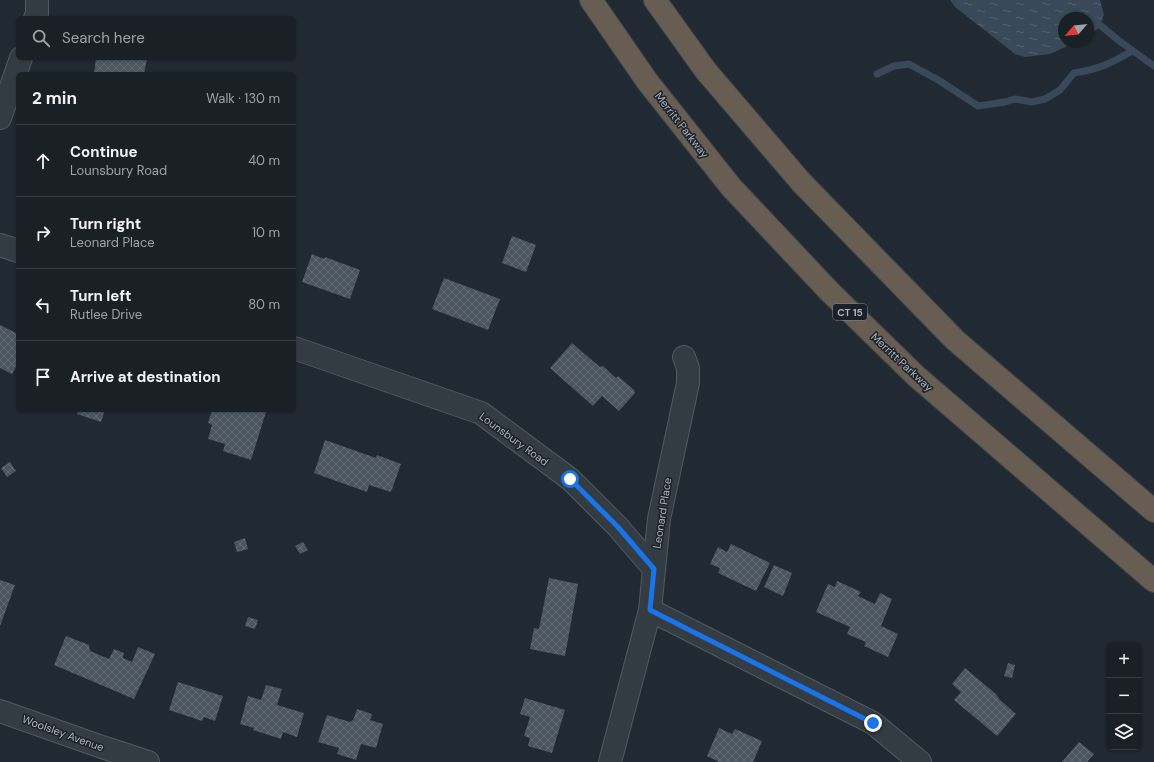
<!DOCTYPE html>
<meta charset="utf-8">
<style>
body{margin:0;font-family:"DM Sans",sans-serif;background:#262d32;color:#f1f3f6}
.controls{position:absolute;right:12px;bottom:12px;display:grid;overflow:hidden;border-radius:6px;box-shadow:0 1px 3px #0004}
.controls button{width:36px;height:36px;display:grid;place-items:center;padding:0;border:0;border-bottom:1px solid #373e43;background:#192026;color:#f1f3f6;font:20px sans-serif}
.compass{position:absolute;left:1058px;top:12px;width:36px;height:36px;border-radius:50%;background:#192026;box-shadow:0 1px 3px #0004;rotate:242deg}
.stop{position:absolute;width:12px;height:12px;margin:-9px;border:3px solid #1a73e8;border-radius:50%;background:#fff}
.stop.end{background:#1a73e8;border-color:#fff;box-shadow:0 1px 4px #0008}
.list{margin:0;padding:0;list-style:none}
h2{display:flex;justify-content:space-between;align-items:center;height:52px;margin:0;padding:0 16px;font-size:17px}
h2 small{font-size:13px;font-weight:400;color:#9fa3a7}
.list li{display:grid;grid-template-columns:26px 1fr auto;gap:12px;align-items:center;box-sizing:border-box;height:72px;padding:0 16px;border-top:1px solid #373e43}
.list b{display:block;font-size:15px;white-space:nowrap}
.list p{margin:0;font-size:13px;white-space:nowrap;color:#9fa3a7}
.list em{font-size:13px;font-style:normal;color:#9fa3a7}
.icon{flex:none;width:22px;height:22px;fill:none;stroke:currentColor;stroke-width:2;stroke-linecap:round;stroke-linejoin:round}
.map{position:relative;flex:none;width:1154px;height:762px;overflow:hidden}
.search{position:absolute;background:#192026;box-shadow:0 1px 3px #0004;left:16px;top:16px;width:280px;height:44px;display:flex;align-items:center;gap:10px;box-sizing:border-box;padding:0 14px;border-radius:6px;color:#9fa3a7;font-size:15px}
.panel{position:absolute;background:#192026;box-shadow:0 1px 3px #0004;left:16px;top:72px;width:280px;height:340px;border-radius:6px}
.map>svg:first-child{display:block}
.water{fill:url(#water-ripples)}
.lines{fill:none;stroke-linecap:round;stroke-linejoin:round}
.stream{stroke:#39495a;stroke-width:7}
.building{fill:url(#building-cross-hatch)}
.minor-casing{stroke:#525a61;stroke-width:24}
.highway-casing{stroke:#3f474e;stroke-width:24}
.minor{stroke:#343c43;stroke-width:22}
.highway{stroke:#685d52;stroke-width:22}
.route{stroke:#1a73e8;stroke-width:5}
.labels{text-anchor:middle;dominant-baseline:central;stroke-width:3;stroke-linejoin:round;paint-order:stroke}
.shield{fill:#1a2128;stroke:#828a92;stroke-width:1}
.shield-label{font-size:10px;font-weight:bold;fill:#aeb7c0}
.street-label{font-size:11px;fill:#aeb7c0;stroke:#1a2128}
</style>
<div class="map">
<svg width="1154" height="762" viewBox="0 0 1154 762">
<defs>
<pattern id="water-ripples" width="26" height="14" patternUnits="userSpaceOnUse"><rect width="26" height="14" fill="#39495a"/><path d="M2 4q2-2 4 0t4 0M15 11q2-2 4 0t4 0" fill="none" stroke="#536170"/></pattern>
<pattern id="building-cross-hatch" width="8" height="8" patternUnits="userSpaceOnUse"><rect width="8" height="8" fill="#4a555e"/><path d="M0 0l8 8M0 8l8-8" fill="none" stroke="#626b73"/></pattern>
</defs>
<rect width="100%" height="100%" fill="#212a32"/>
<!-- water -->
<path class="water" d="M 950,0 L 1100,0 L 1104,15 L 1099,28 L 1088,35 L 1088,18 L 1064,18 L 1064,42 L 1076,42 L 1050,54 L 1025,57 L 1015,54 L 955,7 Z"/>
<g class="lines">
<!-- stream -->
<g class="stream">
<path d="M 1094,20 L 1118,40 L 1154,66"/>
<path d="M 877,74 L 894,66 L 909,64 L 940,81 L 978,106 L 1005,102 L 1015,99 L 1032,102 L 1045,99 L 1060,90 L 1074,73 C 1099,69 1110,64 1132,51"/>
</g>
</g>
<!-- building -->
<g class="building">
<path d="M 96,58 L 147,58 L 144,74 L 94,74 Z"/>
<path d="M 512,236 L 536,245 L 526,272 L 502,263 Z"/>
<path d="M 312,254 L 324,259 L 325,257 L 360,270 L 350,299 L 302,282 Z"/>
<path d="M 444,278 L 500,299 L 488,330 L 432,309 Z"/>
<path d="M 0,325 L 18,334 L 18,363 L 12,374 L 0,368 Z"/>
<path d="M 572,343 L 600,367 L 603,366 L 616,378 L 618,376 L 634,390 L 635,393 L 619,411 L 602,396 L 593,406 L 550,368 Z"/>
<path d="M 79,410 L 105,410 L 101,422 L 77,414 Z"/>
<path d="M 212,410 L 259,410 L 266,412 L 251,460 L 223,451 L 225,444 L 208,439 L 212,425 L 208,423 Z"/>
<path d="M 325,440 L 376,458 L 377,455 L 401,464 L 391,492 L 369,485 L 367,492 L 314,473 Z"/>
<path d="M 10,462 L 16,471 L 7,477 L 1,468 Z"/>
<path d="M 245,538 L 248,549 L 237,552 L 234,542 Z"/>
<path d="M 303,542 L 308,550 L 300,554 L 295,546 Z"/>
<path d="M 731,544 L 770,563 L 756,591 L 718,573 L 720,568 L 710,564 L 718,547 L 727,552 Z"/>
<path d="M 774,565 L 792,573 L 783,596 L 764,587 Z"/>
<path d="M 549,578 L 578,584 L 565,656 L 530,649 L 534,628 L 539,629 Z"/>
<path d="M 0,580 L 15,585 L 0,626 Z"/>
<path d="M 837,581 L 861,592 L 858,596 L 875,604 L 880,593 L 892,599 L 881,626 L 898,634 L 888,657 L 864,646 L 866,642 L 847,634 L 850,627 L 816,612 L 828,584 L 835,587 Z"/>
<path d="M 248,617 L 258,620 L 255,629 L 245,626 Z"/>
<path d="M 66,636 L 89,645 L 90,651 L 109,659 L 114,649 L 124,653 L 123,658 L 132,662 L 138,647 L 155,654 L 134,699 L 54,665 Z"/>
<path d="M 1008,663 L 1015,665 L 1012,678 L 1004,676 Z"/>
<path d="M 965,668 L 997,695 L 999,699 L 1016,714 L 997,736 L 954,700 L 961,692 L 952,684 Z"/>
<path d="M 178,682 L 223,696 L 215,721 L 204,717 L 202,721 L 169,710 Z"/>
<path d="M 266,685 L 282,689 L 277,705 L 304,713 L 297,737 L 283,732 L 281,739 L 253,730 L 254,728 L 240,724 L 248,696 L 261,700 Z"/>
<path d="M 525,698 L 565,710 L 552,753 L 528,746 L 530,738 L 524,736 L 530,717 L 520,714 Z"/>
<path d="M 357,709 L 372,714 L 370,720 L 383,724 L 376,748 L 361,744 L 356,760 L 337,754 L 339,748 L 318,742 L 327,715 L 350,722 L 353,720 Z"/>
<path d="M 719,728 L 732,734 L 735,729 L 762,741 L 753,762 L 719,762 L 707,756 Z"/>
<path d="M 1079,742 L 1094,754 L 1087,762 L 1062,762 Z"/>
</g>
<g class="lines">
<!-- minor casing -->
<g class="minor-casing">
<g id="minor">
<path d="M 35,18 L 37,14 L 37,0"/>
<path d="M 0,118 L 21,58"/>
<path d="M 0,245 L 18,251"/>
<path d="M 294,348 L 481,413 L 570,479 L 618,527 L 654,569"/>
<path d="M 650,610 L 873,723 L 920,762"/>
<path d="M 0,711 L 102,747 L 148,762"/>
<path d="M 610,762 L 650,610 L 659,519 L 688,383 L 688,368 L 684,357"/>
</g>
</g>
<!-- highway casing -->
<g class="highway-casing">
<g id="highway">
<path d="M 591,0 L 647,81 L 731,187 L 829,291 L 916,376 L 1154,581"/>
<path d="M 655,0 L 706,71 L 801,182 L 955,340 L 1154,511"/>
</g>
</g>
<!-- minor -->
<use href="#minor" class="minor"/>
<!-- highway -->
<use href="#highway" class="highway"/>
</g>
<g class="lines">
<!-- route -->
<path class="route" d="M 570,479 L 618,527 L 654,569 L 650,610 L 873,723"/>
</g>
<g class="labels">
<!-- shield labels -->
<rect class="shield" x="833" y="304" width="34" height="16" rx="3"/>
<g class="shield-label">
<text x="850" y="312">CT 15</text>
</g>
<!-- street labels -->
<g class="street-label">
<text transform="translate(682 125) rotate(52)">Merritt Parkway</text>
<text transform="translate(902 362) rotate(43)">Merritt Parkway</text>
<text transform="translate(514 439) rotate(36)">Lounsbury Road</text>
<text transform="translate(662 513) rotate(-81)">Leonard Place</text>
<text transform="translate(63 733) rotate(20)">Woolsley Avenue</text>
</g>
</g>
</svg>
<div class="controls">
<button>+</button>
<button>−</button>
<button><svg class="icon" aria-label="layers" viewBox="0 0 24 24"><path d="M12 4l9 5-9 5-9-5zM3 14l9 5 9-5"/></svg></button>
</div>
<svg class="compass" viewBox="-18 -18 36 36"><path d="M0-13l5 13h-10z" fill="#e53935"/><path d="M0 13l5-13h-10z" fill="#9fa3a7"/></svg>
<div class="stop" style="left:570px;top:479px"></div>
<div class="stop end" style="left:873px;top:723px"></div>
<div class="search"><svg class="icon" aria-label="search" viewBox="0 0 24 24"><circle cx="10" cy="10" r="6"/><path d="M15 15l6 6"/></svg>Search here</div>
<section class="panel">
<h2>2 min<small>Walk · 130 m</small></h2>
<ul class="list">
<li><svg class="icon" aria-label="ahead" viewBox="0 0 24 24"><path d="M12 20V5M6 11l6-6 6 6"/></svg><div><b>Continue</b><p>Lounsbury Road</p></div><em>40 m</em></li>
<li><svg class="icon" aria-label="right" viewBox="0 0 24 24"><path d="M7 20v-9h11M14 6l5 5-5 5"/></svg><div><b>Turn right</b><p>Leonard Place</p></div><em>10 m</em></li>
<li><svg class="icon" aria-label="left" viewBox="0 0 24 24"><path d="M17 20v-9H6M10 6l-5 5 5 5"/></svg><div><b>Turn left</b><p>Rutlee Drive</p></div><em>80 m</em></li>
<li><svg class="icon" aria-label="arrive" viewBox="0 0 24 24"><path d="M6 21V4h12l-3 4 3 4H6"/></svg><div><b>Arrive at destination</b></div></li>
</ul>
</section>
</div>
